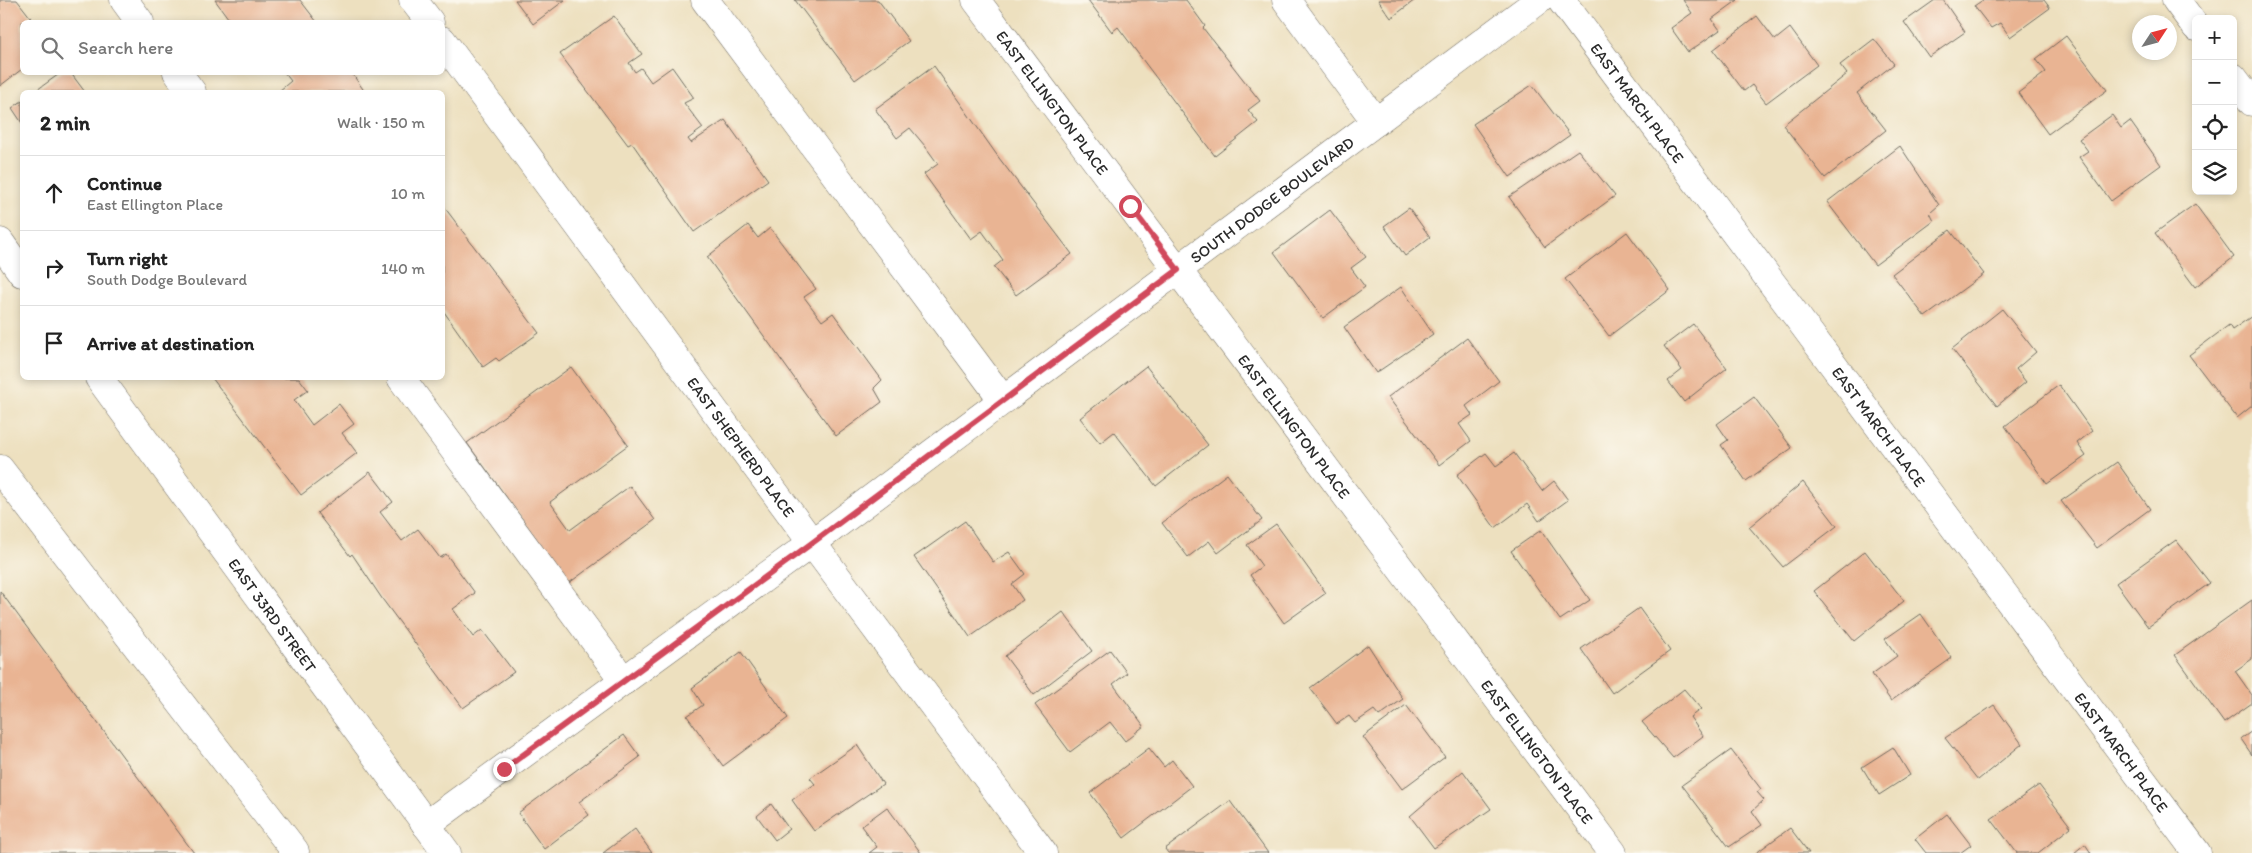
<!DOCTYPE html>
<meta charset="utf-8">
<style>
body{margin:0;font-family:Itim,sans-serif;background:#f2f2f2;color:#222}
.controls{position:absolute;right:15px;top:15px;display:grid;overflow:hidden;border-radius:8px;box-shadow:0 2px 8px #0003}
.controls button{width:45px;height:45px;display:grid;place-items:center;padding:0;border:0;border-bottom:1px solid #e0e0e0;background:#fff;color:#222;font:25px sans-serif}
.compass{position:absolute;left:2132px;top:15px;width:45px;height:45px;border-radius:50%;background:#fff;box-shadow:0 2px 8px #0003;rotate:54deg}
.stop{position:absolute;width:15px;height:15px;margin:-11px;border:4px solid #d1495b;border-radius:50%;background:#fff}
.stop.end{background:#d1495b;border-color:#fff;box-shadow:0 1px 5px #0008}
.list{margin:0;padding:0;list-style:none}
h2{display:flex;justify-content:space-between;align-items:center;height:65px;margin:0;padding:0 20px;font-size:21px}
h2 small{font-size:16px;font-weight:400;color:#767676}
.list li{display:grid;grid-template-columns:32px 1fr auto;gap:15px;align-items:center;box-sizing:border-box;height:75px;padding:0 20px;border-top:1px solid #e0e0e0}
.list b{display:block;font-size:19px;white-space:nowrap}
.list p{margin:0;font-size:16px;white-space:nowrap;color:#767676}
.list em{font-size:16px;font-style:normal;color:#767676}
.icon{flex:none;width:28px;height:28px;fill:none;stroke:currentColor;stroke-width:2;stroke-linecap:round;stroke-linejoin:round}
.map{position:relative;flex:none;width:2252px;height:853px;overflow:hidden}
.search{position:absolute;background:#fff;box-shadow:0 2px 8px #0003;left:20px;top:20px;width:425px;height:55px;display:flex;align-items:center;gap:12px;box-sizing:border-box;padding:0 18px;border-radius:8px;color:#767676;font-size:19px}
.panel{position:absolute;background:#fff;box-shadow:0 2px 8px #0003;left:20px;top:90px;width:425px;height:290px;border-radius:8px}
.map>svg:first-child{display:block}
.building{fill:#e9b493}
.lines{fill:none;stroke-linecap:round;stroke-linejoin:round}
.minor-casing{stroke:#6f6a5f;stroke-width:29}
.minor{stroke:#fff;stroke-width:28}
.route{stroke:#d1495b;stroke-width:6}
.labels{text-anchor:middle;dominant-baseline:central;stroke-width:5;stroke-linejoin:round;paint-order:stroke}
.street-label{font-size:16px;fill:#2b2b2b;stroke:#fbf7ec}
</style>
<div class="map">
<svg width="2252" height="853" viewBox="0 0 2252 853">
<rect width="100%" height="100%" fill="#fbf7ec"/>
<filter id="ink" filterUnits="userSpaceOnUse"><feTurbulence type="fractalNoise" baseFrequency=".02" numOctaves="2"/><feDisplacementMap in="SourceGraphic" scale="10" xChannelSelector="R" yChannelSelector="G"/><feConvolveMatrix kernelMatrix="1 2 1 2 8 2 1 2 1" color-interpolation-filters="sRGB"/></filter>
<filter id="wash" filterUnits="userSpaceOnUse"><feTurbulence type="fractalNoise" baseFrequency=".0096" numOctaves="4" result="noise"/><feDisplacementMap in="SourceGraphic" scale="20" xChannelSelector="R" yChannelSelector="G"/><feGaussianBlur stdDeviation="1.12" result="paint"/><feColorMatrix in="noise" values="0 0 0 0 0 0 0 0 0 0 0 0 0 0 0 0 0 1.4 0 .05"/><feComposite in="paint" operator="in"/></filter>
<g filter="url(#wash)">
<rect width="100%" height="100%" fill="#ede0bf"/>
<g id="blocks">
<!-- building -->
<g class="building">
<path d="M 0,0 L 17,0 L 34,22 L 22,22 L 22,69 L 0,86 Z"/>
<path d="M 215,0 L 300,0 L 317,22 L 231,22 Z"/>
<path d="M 515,0 L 565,0 L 533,24 Z"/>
<path d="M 795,0 L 878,0 L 909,41 L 855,80 Z"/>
<path d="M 1088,0 L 1186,0 L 1205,26 L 1203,28 L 1260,101 L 1248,110 L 1258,122 L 1215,156 L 1118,27 L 1112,32 Z"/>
<path d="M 1378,0 L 1415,0 L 1391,18 Z"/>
<path d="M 1683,0 L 1738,0 L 1712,19 L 1720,30 L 1688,52 L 1671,28 L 1692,13 Z"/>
<path d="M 1935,0 L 1943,0 L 1965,32 L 1929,57 L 1904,22 Z"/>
<path d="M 1983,0 L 2044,0 L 2050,8 L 2010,37 L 2000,23 L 1991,28 L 1974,6 Z"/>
<path d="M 614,16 L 642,54 L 629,63 L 635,72 L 641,68 L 651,82 L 672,67 L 694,98 L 684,103 L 703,128 L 688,139 L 691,143 L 725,120 L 768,180 L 694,232 L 632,143 L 628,145 L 560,54 Z"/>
<path d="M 1757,16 L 1775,40 L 1790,28 L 1817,65 L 1766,103 L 1752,85 L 1744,91 L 1713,50 Z"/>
<path d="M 2066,36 L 2107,90 L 2048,134 L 2018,93 L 2046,72 L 2036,59 Z"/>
<path d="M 1874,39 L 1894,64 L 1857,93 L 1886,130 L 1825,178 L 1783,125 L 1847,74 L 1840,65 Z"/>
<path d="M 934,66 L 999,158 L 1072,254 L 1016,295 L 994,267 L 1003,260 L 982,231 L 971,239 L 924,174 L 938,164 L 925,146 L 910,128 L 897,138 L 875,109 Z"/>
<path d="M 62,72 L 70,72 L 85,92 L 34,92 Z"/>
<path d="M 284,72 L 351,72 L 365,92 L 280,92 L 279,91 L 291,81 Z"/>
<path d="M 1532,85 L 1570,135 L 1510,177 L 1473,124 Z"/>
<path d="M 22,101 L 22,123 L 12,108 Z"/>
<path d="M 2112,115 L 2121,128 L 2130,121 L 2161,165 L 2111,201 L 2079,157 L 2088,151 L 2079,139 Z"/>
<path d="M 1900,146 L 1939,205 L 1930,213 L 1934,221 L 1875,265 L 1827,202 Z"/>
<path d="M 1578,150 L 1615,196 L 1545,247 L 1509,197 Z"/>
<path d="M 442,204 L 539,333 L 499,361 L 496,358 L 483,367 L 442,309 L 442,291 L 444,290 L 442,288 Z"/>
<path d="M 2195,204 L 2234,257 L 2195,287 L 2155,233 Z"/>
<path d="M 1409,208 L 1430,237 L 1405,256 L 1384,226 Z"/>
<path d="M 1330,210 L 1366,257 L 1351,268 L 1365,287 L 1323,318 L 1274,252 Z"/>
<path d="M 748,225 L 758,238 L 770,228 L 816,289 L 804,297 L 822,321 L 833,313 L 882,380 L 874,388 L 882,402 L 836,436 L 707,257 Z"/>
<path d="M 1950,230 L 1984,274 L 1925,317 L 1892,274 Z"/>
<path d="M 1627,232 L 1670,290 L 1609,336 L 1565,279 Z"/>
<path d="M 1401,287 L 1433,334 L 1376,373 L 1344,327 Z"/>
<path d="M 2002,309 L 2036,352 L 2016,369 L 2026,382 L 1997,406 L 1952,349 Z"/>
<path d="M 2252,316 L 2252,406 L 2237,418 L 2189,355 L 2229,325 L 2232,330 Z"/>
<path d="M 1693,324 L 1727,368 L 1684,402 L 1668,381 L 1682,370 L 1664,346 Z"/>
<path d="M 1467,338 L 1499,381 L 1466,406 L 1472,415 L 1459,424 L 1471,441 L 1439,465 L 1388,397 Z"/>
<path d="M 1146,366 L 1208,445 L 1156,486 L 1114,432 L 1100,443 L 1080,418 Z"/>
<path d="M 571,367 L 628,445 L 550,502 L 570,530 L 630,486 L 655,520 L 569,583 L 467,443 Z"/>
<path d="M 212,378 L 299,378 L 308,390 L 294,400 L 312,425 L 339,404 L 354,424 L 342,433 L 357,453 L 301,495 Z"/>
<path d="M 2059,385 L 2092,431 L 2077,443 L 2086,456 L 2047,484 L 2005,426 Z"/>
<path d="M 1754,397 L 1792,448 L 1746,481 L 1721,445 L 1728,440 L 1717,424 Z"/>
<path d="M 1486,453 L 1496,466 L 1514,453 L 1542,491 L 1554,481 L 1568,500 L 1539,521 L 1527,504 L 1495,528 L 1457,475 Z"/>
<path d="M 2117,462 L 2150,509 L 2097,548 L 2061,501 Z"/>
<path d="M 370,472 L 393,502 L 380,512 L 402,541 L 418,529 L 440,558 L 446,554 L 475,593 L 453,609 L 473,637 L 482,630 L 514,672 L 463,708 L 383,600 L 352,554 L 350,556 L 317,513 Z"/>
<path d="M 1227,474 L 1262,520 L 1218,553 L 1209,541 L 1188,557 L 1162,523 Z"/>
<path d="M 1803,482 L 1837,526 L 1783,567 L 1749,527 Z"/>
<path d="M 965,521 L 993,562 L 1009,552 L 1025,574 L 1012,584 L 1023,600 L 970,637 L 914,557 Z"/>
<path d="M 1276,524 L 1326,593 L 1284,623 L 1250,575 L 1262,566 L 1247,545 Z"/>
<path d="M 1541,530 L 1590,600 L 1560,620 L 1511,551 Z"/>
<path d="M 2176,540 L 2210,583 L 2148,627 L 2116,583 Z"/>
<path d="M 1865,551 L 1904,601 L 1854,641 L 1814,591 Z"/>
<path d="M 0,591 L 194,853 L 0,853 Z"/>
<path d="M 2252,600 L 2252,659 L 2235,671 L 2252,695 L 2252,703 L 2224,723 L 2175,655 Z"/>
<path d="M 1639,608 L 1670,651 L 1612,693 L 1581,649 Z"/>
<path d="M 1063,612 L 1092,651 L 1034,695 L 1005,656 Z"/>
<path d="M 1921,614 L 1952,658 L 1891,701 L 1872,674 L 1897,656 L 1885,639 Z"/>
<path d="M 1368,645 L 1403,699 L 1379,716 L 1374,710 L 1355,723 L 1349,716 L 1337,724 L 1310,688 Z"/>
<path d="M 1110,650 L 1127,673 L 1113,684 L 1144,726 L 1125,741 L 1110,722 L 1070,752 L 1035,705 Z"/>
<path d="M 741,652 L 788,718 L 723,766 L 687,716 L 703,705 L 692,688 Z"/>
<path d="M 1684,689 L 1701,709 L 1690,717 L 1703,736 L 1673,758 L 1642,722 Z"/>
<path d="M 1406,705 L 1445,757 L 1402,789 L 1363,737 Z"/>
<path d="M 1994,705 L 2022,744 L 1978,780 L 1945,738 Z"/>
<path d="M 2252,731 L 2252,755 L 2241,739 Z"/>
<path d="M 624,735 L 640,757 L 579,802 L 589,815 L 544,849 L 518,813 Z"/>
<path d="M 857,745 L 883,784 L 814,831 L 792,800 L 815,784 L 810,778 Z"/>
<path d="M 1893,747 L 1910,775 L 1879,795 L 1862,767 Z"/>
<path d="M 1149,748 L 1164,767 L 1172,760 L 1192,786 L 1124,838 L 1090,793 Z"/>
<path d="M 1731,750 L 1761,789 L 1757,792 L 1764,800 L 1752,811 L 1762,825 L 1729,847 L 1682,785 Z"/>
<path d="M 1463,771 L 1491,809 L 1434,848 L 1410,816 Z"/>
<path d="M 2039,785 L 2071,827 L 2038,853 L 2017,853 L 1991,819 Z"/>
<path d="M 1230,801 L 1268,853 L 1168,853 L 1165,849 Z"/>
<path d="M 771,804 L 789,829 L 775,840 L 757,816 Z"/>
<path d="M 887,807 L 921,853 L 869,853 L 877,847 L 861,826 Z"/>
<path d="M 1947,814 L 1971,845 L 1960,853 L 1926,853 L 1915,839 Z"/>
<path d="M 1790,828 L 1809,853 L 1756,853 Z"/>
<path d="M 635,829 L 652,853 L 603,853 Z"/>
<path d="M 2085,844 L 2091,853 L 2074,853 Z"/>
</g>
</g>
</g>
<g filter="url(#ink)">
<use href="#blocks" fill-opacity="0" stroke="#6f6a5f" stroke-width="1"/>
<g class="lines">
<!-- minor casing -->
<g class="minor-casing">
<g id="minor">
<path d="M 124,0 L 140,22"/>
<path d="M 413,0 L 430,22"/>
<path d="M 705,0 L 1003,400"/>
<path id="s1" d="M 976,0 L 1613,853"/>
<path d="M 1286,0 L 1376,122"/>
<path id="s2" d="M 1561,0 L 2197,853"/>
<path d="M 2176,0 L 2196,27"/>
<path id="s3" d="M 442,40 L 812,543 L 1043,853"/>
<path d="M 177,72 L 192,92"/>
<path d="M 2233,77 L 2252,102"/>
<path d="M 0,242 L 22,273"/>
<path id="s4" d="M 99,378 L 447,853"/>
<path d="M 401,378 L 624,681"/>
<path d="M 0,469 L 295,851 L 292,853"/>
<path id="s5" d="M 426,825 L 812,543 L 1539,0"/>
</g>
</g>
<!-- minor -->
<use href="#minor" class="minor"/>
</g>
</g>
<g class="lines" filter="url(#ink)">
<!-- route -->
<path class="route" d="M 504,769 L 812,543 L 1178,270 L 1130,206"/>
</g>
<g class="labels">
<!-- street labels -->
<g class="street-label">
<text stroke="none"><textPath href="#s1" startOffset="128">EAST ELLINGTON PLACE</textPath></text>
<text stroke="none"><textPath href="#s2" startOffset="128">EAST MARCH PLACE</textPath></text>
<text stroke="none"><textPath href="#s5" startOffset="1052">SOUTH DODGE BOULEVARD</textPath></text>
<text stroke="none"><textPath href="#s1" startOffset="532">EAST ELLINGTON PLACE</textPath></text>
<text stroke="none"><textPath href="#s2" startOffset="532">EAST MARCH PLACE</textPath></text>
<text stroke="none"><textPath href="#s3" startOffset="505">EAST SHEPHERD PLACE</textPath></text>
<text stroke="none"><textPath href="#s4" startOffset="294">EAST 33RD STREET</textPath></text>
<text stroke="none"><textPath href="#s1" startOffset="938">EAST ELLINGTON PLACE</textPath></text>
<text stroke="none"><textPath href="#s2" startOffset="938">EAST MARCH PLACE</textPath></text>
</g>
</g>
</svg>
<div class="controls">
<button>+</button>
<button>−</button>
<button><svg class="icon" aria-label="locate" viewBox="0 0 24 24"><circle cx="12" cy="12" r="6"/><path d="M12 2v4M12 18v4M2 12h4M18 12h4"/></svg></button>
<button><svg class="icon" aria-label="layers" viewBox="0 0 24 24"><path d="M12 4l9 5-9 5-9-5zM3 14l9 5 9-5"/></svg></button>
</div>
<svg class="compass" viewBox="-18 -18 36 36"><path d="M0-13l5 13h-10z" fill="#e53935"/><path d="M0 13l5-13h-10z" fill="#767676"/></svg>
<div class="stop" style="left:1130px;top:206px"></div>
<div class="stop end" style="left:504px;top:769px"></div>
<div class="search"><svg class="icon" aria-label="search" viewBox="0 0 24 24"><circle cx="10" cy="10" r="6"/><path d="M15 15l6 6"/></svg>Search here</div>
<section class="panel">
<h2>2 min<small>Walk · 150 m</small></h2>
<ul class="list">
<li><svg class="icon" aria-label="ahead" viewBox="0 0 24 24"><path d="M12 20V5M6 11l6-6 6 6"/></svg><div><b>Continue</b><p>East Ellington Place</p></div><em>10 m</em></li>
<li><svg class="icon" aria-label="right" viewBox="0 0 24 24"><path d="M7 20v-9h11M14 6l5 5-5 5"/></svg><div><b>Turn right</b><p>South Dodge Boulevard</p></div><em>140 m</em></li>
<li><svg class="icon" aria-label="arrive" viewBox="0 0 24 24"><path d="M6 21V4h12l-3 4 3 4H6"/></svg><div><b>Arrive at destination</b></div></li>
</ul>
</section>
</div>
